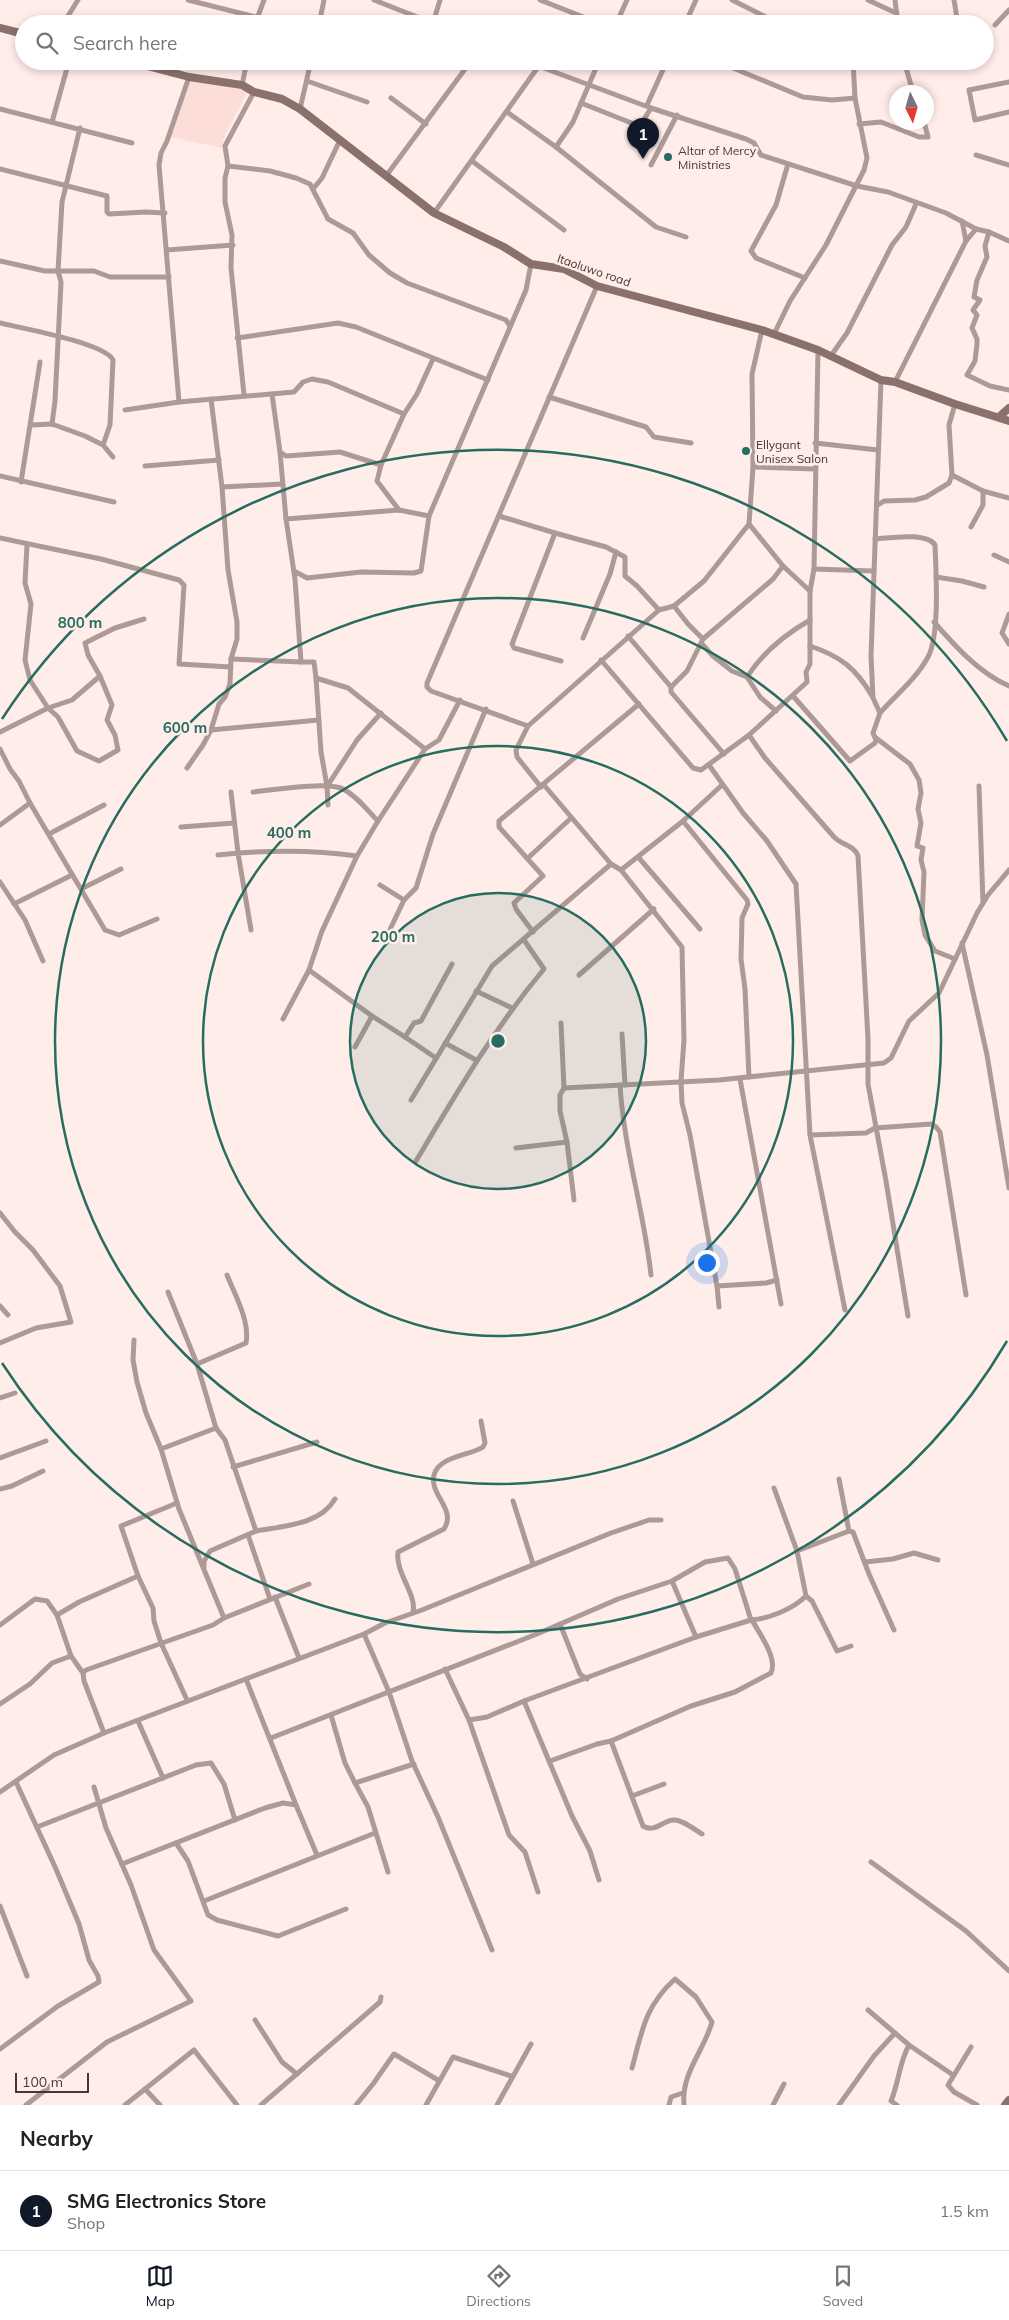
<!DOCTYPE html>
<style>
body{margin:0;font-family:Mulish,sans-serif;background:#f2f2f2;color:#222}
.compass{position:absolute;left:889px;top:85px;width:45px;height:45px;border-radius:50%;background:#fff;box-shadow:0 2px 8px #0003;rotate:175deg}
.scale{position:absolute;left:15px;bottom:12px;width:74px;box-sizing:border-box;padding-left:5px;border:2px solid #473633;border-top:0;font-size:14px;line-height:18px;white-space:nowrap;color:#473633;-webkit-text-stroke:4px #feede9;paint-order:stroke}
.you{position:absolute;left:706px;top:1262px;width:18px;height:18px;margin:-12px;border:4px solid #fff;border-radius:50%;background:#1a73e8;box-shadow:0 0 0 8px #1a73e833}
.badge{display:grid;place-items:center;width:32px;height:32px;border-radius:50%;background:#111827;color:#fff;font-size:16px;font-weight:700}
.pin{position:absolute;translate:-50% -41px;filter:drop-shadow(0 1px 2px #0008)}
.pin::after{content:'';position:absolute;top:26px;width:18px;height:15px;background:inherit;clip-path:polygon(0 0,100% 0,50% 100%)}
.list{margin:0;padding:0;list-style:none}
h2{display:flex;justify-content:space-between;align-items:center;height:65px;margin:0;padding:0 20px;font-size:21px}
h2 small{font-size:16px;font-weight:400;color:#767676}
.list li{display:grid;grid-template-columns:32px 1fr auto;gap:15px;align-items:center;box-sizing:border-box;height:80px;padding:0 20px;border-top:1px solid #e0e0e0}
.list b{display:block;font-size:19px;white-space:nowrap}
.list p{margin:0;font-size:16px;white-space:nowrap;color:#767676}
.list em{font-size:16px;font-style:normal;color:#767676}
.icon{flex:none;width:28px;height:28px;fill:none;stroke:currentColor;stroke-width:2;stroke-linecap:round;stroke-linejoin:round}
.map{position:relative;flex:none;width:1009px;height:2105px;overflow:hidden}
.search{position:absolute;background:#fff;box-shadow:0 2px 8px #0003;left:15px;right:15px;top:15px;height:55px;display:flex;align-items:center;gap:12px;box-sizing:border-box;padding:0 18px;border-radius:28px;color:#767676;font-size:19px}
.sheet{height:145px;background:#fff}
nav{display:flex;justify-content:space-around;align-items:center;box-sizing:border-box;height:70px;border-top:1px solid #e0e0e0;background:#fff;font-size:14px;color:#767676}
nav a{display:grid;justify-items:center;gap:2px}
nav .on{color:#111827}
.map>svg:first-child{display:block}
.built{fill:#fdddd8}
.lines{fill:none;stroke-linecap:round;stroke-linejoin:round}
.street{stroke:#ad9a97;stroke-width:5}
.secondary{stroke:#8b716c;stroke-width:8}
.ring{fill:none;stroke:#276c60;stroke-width:2.5}
.poi-dot{fill:#276c60;stroke:#feede9;stroke-width:2}
.labels{text-anchor:middle;dominant-baseline:central;stroke-width:5;stroke-linejoin:round;paint-order:stroke}
.poi-label{font-size:12px;fill:#473633;stroke:#feede9;text-anchor:start}
.street-label{font-size:12px;fill:#473633;stroke:#feede9}
.centre{fill:#276c60;stroke:#feede9;stroke-width:2.5}
.ring-label{font-size:15px;text-anchor:middle;font-weight:bold;fill:#276c60;stroke:#feede9;stroke-width:5;stroke-linejoin:round;paint-order:stroke}
</style>
<div class="map">
<svg width="1009" height="2105" viewBox="0 0 1009 2105">
<rect width="100%" height="100%" fill="#feede9"/>
<!-- built -->
<path class="built" d="M 191,79 L 248,91 L 224,137 L 222,148 L 170,137 Z"/>
<g class="lines">
<!-- street -->
<g class="street">
<path d="M 188,0 L 256,17"/>
<path d="M 374,0 L 435,24"/>
<path d="M 540,0 L 601,24"/>
<path d="M 732,0 L 780,24"/>
<path d="M 868,0 L 896,13"/>
<path d="M 895,0 L 898,24"/>
<path d="M 954,0 L 958,24"/>
<path d="M 433,23 L 440,0"/>
<path d="M 63,24 L 78,0"/>
<path d="M 255,24 L 264,0"/>
<path d="M 319,24 L 324,0"/>
<path d="M 616,24 L 627,0"/>
<path d="M 685,24 L 696,0"/>
<path d="M 995,25 L 1009,10"/>
<path d="M 525,61 L 651,108 L 746,139 L 754,143 L 761,155 L 857,186 L 888,192 L 946,213 L 976,229 L 989,232 L 1009,241"/>
<path d="M 716,61 L 803,97 L 832,100 L 855,98"/>
<path d="M 904,61 L 913,92"/>
<path d="M 965,61 L 965,62"/>
<path d="M 307,81 L 367,102"/>
<path d="M 1009,82 L 969,90 L 975,120 L 1009,112"/>
<path d="M 242,85 L 247,61"/>
<path d="M 391,98 L 426,124"/>
<path d="M 581,103 L 634,124 L 643,121 L 651,108"/>
<path d="M 647,105 L 667,61"/>
<path d="M 0,109 L 132,143"/>
<path d="M 300,109 L 311,61"/>
<path d="M 507,112 L 556,147 L 656,227 L 686,237"/>
<path d="M 52,122 L 69,61"/>
<path d="M 859,124 L 881,122 L 919,137 L 928,137 L 924,122"/>
<path d="M 556,147 L 573,122 L 599,61"/>
<path d="M 976,155 L 1009,165"/>
<path d="M 472,161 L 564,230"/>
<path d="M 788,164 L 776,205 L 751,251 L 756,258 L 805,278"/>
<path d="M 651,165 L 677,115"/>
<path d="M 228,166 L 270,171 L 296,178 L 310,184 L 328,219 L 353,233 L 369,255 L 390,273 L 407,283 L 506,320 L 510,326"/>
<path d="M 0,169 L 107,196 L 107,212 L 109,214 L 146,212 L 165,213"/>
<path d="M 386,176 L 471,61"/>
<path d="M 313,189 L 322,178 L 340,140"/>
<path d="M 434,213 L 538,67"/>
<path d="M 962,221 L 966,241"/>
<path d="M 989,232 L 985,246 L 987,257 L 977,280 L 974,297 L 980,300 L 973,310 L 977,315 L 972,328 L 977,339 L 977,344 L 975,361 L 967,375 L 990,386 L 1009,390"/>
<path d="M 167,250 L 233,245"/>
<path d="M 0,261 L 45,271 L 94,271 L 110,277 L 169,277"/>
<path d="M 0,323 C 21,328 105,343 113,360 L 110,425 L 103,445"/>
<path d="M 762,330 L 752,374 L 753,467 L 749,524 L 783,566 L 810,591"/>
<path d="M 774,334 L 790,301 L 826,245 L 864,170 L 867,158 L 855,98 L 853,61"/>
<path d="M 237,338 L 338,323 L 356,327 L 488,380"/>
<path d="M 830,357 L 847,333 L 892,245 L 906,227 L 916,204"/>
<path d="M 895,382 L 966,241 L 976,229"/>
<path d="M 272,394 L 280,452 L 286,456 L 340,452 L 381,465"/>
<path d="M 244,395 L 231,268 L 232,235 L 225,202 L 225,178 L 228,166 L 225,146 L 254,92"/>
<path d="M 549,397 L 646,427 L 654,437 L 691,443"/>
<path d="M 179,402 L 159,165 L 161,153 L 167,141 L 189,77"/>
<path d="M 125,410 L 179,402 L 294,392 L 303,382 L 312,379 L 328,382 L 404,414 L 381,465 L 377,481 L 399,510"/>
<path d="M 404,414 L 417,394 L 433,359"/>
<path d="M 52,424 L 55,401 L 61,282 L 58,271 L 62,202 L 80,128"/>
<path d="M 31,425 L 52,424 L 85,436 L 103,445 L 113,457"/>
<path d="M 815,443 L 878,450"/>
<path d="M 280,452 L 286,519 L 295,579 L 301,662 L 314,662 L 316,678"/>
<path d="M 145,466 L 219,460"/>
<path d="M 753,467 L 815,469"/>
<path d="M 952,475 L 983,491 L 1009,498"/>
<path d="M 0,476 L 114,502"/>
<path d="M 21,482 L 40,362"/>
<path d="M 222,487 L 282,484"/>
<path d="M 878,505 L 884,501 L 915,500 L 926,497 L 949,483 L 952,475 L 949,425 L 955,404"/>
<path d="M 499,516 L 555,533 L 512,644 L 514,648 L 561,661"/>
<path d="M 286,519 L 399,510 L 429,516 L 526,290 L 531,264"/>
<path d="M 971,527 L 983,505 L 983,491"/>
<path d="M 555,533 L 606,547 L 625,557 L 625,576 L 637,586 L 659,610"/>
<path d="M 0,538 L 101,559 L 179,580 L 184,585 L 179,664 L 231,667"/>
<path d="M 875,539 C 889,538 927,532 935,545 C 936,572 940,635 928,657 C 916,679 896,695 880,713"/>
<path d="M 27,545 L 25,583 L 31,604 L 25,660 L 30,680 L 48,708 L 58,717 L 77,751 L 99,761 L 118,750 L 115,735 L 107,720 L 112,705 L 100,676"/>
<path d="M 994,555 L 1009,562"/>
<path d="M 814,569 L 873,571"/>
<path d="M 294,571 L 307,578 L 361,572 L 414,573 L 421,571 L 429,516"/>
<path d="M 936,577 L 962,581 L 984,587"/>
<path d="M 674,606 L 688,624 L 703,639 L 773,579 L 783,566"/>
<path d="M 1009,614 L 1002,633 L 1009,644"/>
<path d="M 934,622 C 955,646 979,673 1009,686"/>
<path d="M 628,636 L 671,687"/>
<path d="M 583,638 L 610,574 L 616,552"/>
<path d="M 703,639 L 687,671 L 671,687 L 671,692 L 724,754"/>
<path d="M 702,644 L 713,656 L 732,671 L 747,677 L 760,697 L 776,711"/>
<path d="M 810,646 C 840,656 856,668 872,696"/>
<path d="M 231,659 L 301,662"/>
<path d="M 601,660 L 693,768 L 701,770 L 749,735 L 807,682 L 806,672 L 810,664 L 810,591 L 814,569 L 818,350"/>
<path d="M 747,677 C 763,652 784,635 810,620"/>
<path d="M 793,696 L 850,761 L 875,743 L 876,740 L 873,733 L 880,713 L 873,698 L 871,656 L 881,380"/>
<path d="M 528,726 L 659,610 L 674,606 L 704,581 L 749,524"/>
<path d="M 211,730 L 319,720"/>
<path d="M 0,732 L 48,708 L 72,700 L 100,676 L 88,655 L 85,643 L 115,628 L 144,619"/>
<path d="M 749,735 L 765,758 L 834,837 C 842,845 855,846 858,856 L 868,1039 L 868,1084 L 886,1181 L 908,1316"/>
<path d="M 876,740 L 876,738 L 910,764 L 919,780 L 921,793 L 918,809 L 921,823 L 917,846 L 923,848 L 921,860 L 924,872 L 922,920 L 925,935 L 935,951 L 955,959"/>
<path d="M 0,749 L 10,769 L 19,781 L 30,803 L 105,930 L 119,935 L 157,919"/>
<path d="M 709,765 L 743,813 L 767,841 L 796,884 L 810,1135 L 845,1310"/>
<path d="M 187,768 L 203,745 L 211,730 L 219,704 L 225,697 L 230,684 L 231,659 L 237,639 L 237,622 L 228,570 L 222,487 L 211,399"/>
<path d="M 328,785 L 357,740 L 381,713"/>
<path d="M 544,785 L 611,864 L 621,870 L 682,947 L 684,1040 L 681,1081 L 682,1103 L 690,1135 L 717,1286 L 719,1307"/>
<path d="M 979,786 L 983,903"/>
<path d="M 541,787 L 517,757 L 516,750 L 528,726 L 431,691 L 427,687 L 427,683 L 597,286"/>
<path d="M 253,792 C 272,790 329,781 343,789 C 357,796 367,810 378,821"/>
<path d="M 328,805 L 327,786 L 321,752 L 316,678 L 348,688 L 425,749"/>
<path d="M 683,821 L 747,900 L 748,904 L 742,918 L 741,959 L 745,989 L 749,1077"/>
<path d="M 0,825 L 30,803"/>
<path d="M 181,827 L 234,823"/>
<path d="M 49,834 L 104,805"/>
<path d="M 218,855 L 238,853 L 231,792"/>
<path d="M 528,858 L 571,818"/>
<path d="M 639,858 L 700,929"/>
<path d="M 621,870 L 683,821 L 722,785"/>
<path d="M 0,882 L 25,920 L 43,961"/>
<path d="M 380,885 L 404,900"/>
<path d="M 81,889 L 121,869"/>
<path d="M 14,904 L 72,875"/>
<path d="M 251,930 L 238,853 C 279,850 317,850 357,856"/>
<path d="M 533,932 L 516,909 L 514,903 L 543,876 L 499,827 L 499,821 L 639,704"/>
<path d="M 385,940 L 404,900 L 416,888 L 433,834 L 486,709"/>
<path d="M 962,943 L 987,1055 L 1009,1188"/>
<path d="M 309,970 L 372,1016 L 355,1047"/>
<path d="M 579,975 L 654,909"/>
<path d="M 476,991 L 512,1008"/>
<path d="M 372,1016 L 405,1037 L 414,1023 L 421,1021 L 452,964"/>
<path d="M 283,1019 L 309,970 L 322,931 L 357,856 L 378,821 L 425,749 L 439,740 L 460,700"/>
<path d="M 561,1023 L 564,1088"/>
<path d="M 622,1034 L 625,1085"/>
<path d="M 405,1037 L 436,1058"/>
<path d="M 445,1043 L 476,1060"/>
<path d="M 740,1079 L 781,1304"/>
<path d="M 620,1085 C 624,1150 644,1211 651,1275"/>
<path d="M 411,1100 L 492,966 L 611,864"/>
<path d="M 810,1135 L 866,1133 L 875,1128 L 931,1124 L 936,1127 L 940,1132 L 966,1295"/>
<path d="M 516,1148 L 567,1142"/>
<path d="M 416,1161 C 456,1094 493,1030 544,969 L 524,940"/>
<path d="M 574,1200 L 567,1142 L 560,1111 L 560,1095 L 564,1088 L 719,1080 L 884,1063 L 891,1058 L 909,1021 L 939,993 L 977,913 L 988,895 L 1009,870"/>
<path d="M 0,1213 L 15,1232 L 33,1250 L 60,1286 L 71,1322 L 36,1328 L 0,1343"/>
<path d="M 717,1286 L 766,1283 L 777,1280"/>
<path d="M 168,1292 L 197,1364"/>
<path d="M 0,1306 L 8,1315"/>
<path d="M 134,1340 L 133,1360 L 137,1382 L 146,1413 L 161,1449 L 179,1509 L 224,1618"/>
<path d="M 0,1398 L 15,1393"/>
<path d="M 161,1449 L 216,1428"/>
<path d="M 0,1458 L 46,1441"/>
<path d="M 233,1467 L 317,1442"/>
<path d="M 839,1479 L 849,1531"/>
<path d="M 774,1488 L 797,1551 L 806,1596 L 812,1601 L 837,1651 L 851,1646"/>
<path d="M 0,1489 L 12,1486 L 43,1471"/>
<path d="M 513,1501 L 533,1564"/>
<path d="M 256,1531 C 283,1526 320,1525 335,1499"/>
<path d="M 248,1535 L 270,1599"/>
<path d="M 797,1551 L 849,1531 L 853,1532 L 869,1574 L 894,1630"/>
<path d="M 865,1562 L 893,1559 L 914,1553 L 938,1560"/>
<path d="M 204,1567 L 204,1561 L 210,1551 L 256,1531 L 225,1440 L 216,1428 L 197,1364 L 246,1343 C 250,1321 235,1295 227,1275"/>
<path d="M 138,1576 L 121,1526 L 177,1503"/>
<path d="M 275,1597 L 299,1658"/>
<path d="M 413,1612 C 417,1594 395,1573 398,1552 L 444,1529 C 457,1509 429,1495 434,1475 C 439,1456 469,1456 483,1447 L 485,1443 L 481,1421"/>
<path d="M 751,1620 C 768,1619 793,1609 806,1596"/>
<path d="M 560,1624 L 580,1674 L 587,1679"/>
<path d="M 0,1625 L 35,1599 L 47,1601 L 57,1615"/>
<path d="M 364,1634 L 389,1692 L 412,1761 L 438,1817 L 492,1950"/>
<path d="M 71,1656 L 57,1615 L 79,1602 L 138,1576 L 153,1608 L 154,1621 L 161,1643 L 187,1700"/>
<path d="M 445,1669 L 469,1720 L 487,1717 L 524,1701 L 572,1816 L 590,1851 L 599,1880"/>
<path d="M 246,1679 L 296,1805"/>
<path d="M 524,1701 L 696,1637 L 751,1620 L 735,1569 L 728,1558 L 705,1562 L 672,1581"/>
<path d="M 0,1704 L 30,1684 L 52,1663 L 71,1656 L 83,1673"/>
<path d="M 331,1715 L 345,1763 L 355,1783 L 414,1764"/>
<path d="M 469,1720 L 509,1835 L 525,1852 L 538,1892"/>
<path d="M 138,1721 L 163,1778"/>
<path d="M 104,1733 L 84,1681 L 83,1673 L 86,1670 L 213,1625 L 224,1618 L 309,1584"/>
<path d="M 271,1738 L 537,1634 L 618,1599 L 672,1581 L 696,1637"/>
<path d="M 611,1741 L 691,1706 L 735,1692 L 771,1673 C 778,1658 759,1633 752,1620"/>
<path d="M 550,1761 L 597,1744 L 611,1741 L 643,1826 C 655,1833 662,1821 673,1820 C 682,1819 695,1830 702,1834"/>
<path d="M 355,1783 L 368,1807 L 388,1872"/>
<path d="M 0,1792 L 54,1755 L 104,1733 L 364,1634 L 385,1623 L 422,1610 L 611,1533 L 649,1520 L 661,1520"/>
<path d="M 632,1796 L 664,1784"/>
<path d="M 37,1827 L 196,1765 L 211,1763 L 224,1784 L 235,1820"/>
<path d="M 176,1843 L 188,1861 L 208,1915 L 217,1920 L 278,1936 L 346,1909"/>
<path d="M 871,1862 L 966,1931 L 1009,1971"/>
<path d="M 122,1864 L 265,1808 L 283,1803 L 296,1805 L 317,1855"/>
<path d="M 204,1901 L 375,1833"/>
<path d="M 0,1906 L 27,1976"/>
<path d="M 868,2010 L 909,2045 L 953,2075"/>
<path d="M 255,2020 L 282,2062 L 297,2074"/>
<path d="M 971,2047 L 948,2085 L 954,2092 L 977,2105"/>
<path d="M 0,2049 L 58,2006 L 99,1982 L 98,1976 L 89,1960 L 79,1924 L 56,1869 L 16,1782"/>
<path d="M 632,2068 C 642,2031 645,2006 675,1979 L 696,1997 L 712,2022 C 704,2051 681,2073 684,2105"/>
<path d="M 145,2089 L 160,2105"/>
<path d="M 26,2105 L 107,2042 L 191,2001 L 154,1950 L 131,1885 L 106,1828 L 94,1787"/>
<path d="M 125,2105 L 194,2050 L 237,2105"/>
<path d="M 261,2105 L 380,2002 L 381,1997"/>
<path d="M 356,2105 L 373,2084 L 394,2054 L 438,2080"/>
<path d="M 426,2105 L 453,2057 L 511,2076"/>
<path d="M 497,2105 L 531,2044"/>
<path d="M 669,2105 L 671,2097 L 683,2093"/>
<path d="M 773,2105 L 784,2084"/>
<path d="M 839,2105 L 874,2056 L 895,2033"/>
<path d="M 897,2105 L 891,2101 C 899,2082 899,2063 909,2045"/>
</g>
<!-- secondary -->
<g class="secondary">
<path d="M 0,28 L 24,34"/>
<path d="M 128,61 L 189,77 L 242,85 L 254,92 L 282,99 L 300,109 L 434,213 L 504,247 L 531,264 L 564,269 L 597,286 L 762,330 L 818,350 L 881,380 L 895,382 L 955,404 L 1009,421"/>
<path d="M 999,417 L 1009,408"/>
<path d="M 1005,2105 L 1009,2100"/>
</g>
</g>
<!-- distance rings -->
<circle cx="498" cy="1041" r="148" fill="#276c60" fill-opacity=".12"/>
<g class="ring">
<circle cx="498" cy="1041" r="148"/>
<circle cx="498" cy="1041" r="295"/>
<circle cx="498" cy="1041" r="443"/>
<path d="M1007 1341A591 591 0 0 1 2 1363M2 719A591 591 0 0 1 1007 741"/>
</g>
<!-- markers -->
<g class="poi-dot">
<circle cx="668" cy="157" r="5"/>
<circle cx="746" cy="451" r="5"/>
</g>
<g class="labels">
<!-- poi labels -->
<g class="poi-label">
<text x="678" y="150">Altar of Mercy<tspan x="678" dy="14">Ministries</tspan></text>
<text x="756" y="444">Ellygant<tspan x="756" dy="14">Unisex Salon</tspan></text>
</g>
<!-- street labels -->
<g class="street-label">
<text transform="translate(594 270) rotate(19)">Itaoluwo road</text>
</g>
</g>
<circle cx="498" cy="1041" r="8" class="centre"/>
<g class="ring-label">
<text x="80" y="628">800 m</text>
<text x="185" y="733">600 m</text>
<text x="289" y="838">400 m</text>
<text x="393" y="942">200 m</text>
</g>
</svg>
<svg class="compass" viewBox="-18 -18 36 36"><path d="M0-13l5 13h-10z" fill="#e53935"/><path d="M0 13l5-13h-10z" fill="#767676"/></svg>
<div class="scale">100 m</div>
<div class="you"></div>
<div class="pin badge" style="left:643px;top:159px">1</div>
<div class="search"><svg class="icon" aria-label="search" viewBox="0 0 24 24"><circle cx="10" cy="10" r="6"/><path d="M15 15l6 6"/></svg>Search here</div>
</div>
<section class="sheet">
<h2>Nearby<small></small></h2>
<ul class="list">
<li><span class="badge">1</span><div><b>SMG Electronics Store</b><p>Shop</p></div><em>1.5 km</em></li>
</ul>
</section>
<nav>
<a class="on"><svg class="icon" aria-label="map" viewBox="0 0 24 24"><path d="M3 6l6-2 6 2 6-2v14l-6 2-6-2-6 2zM9 4v14M15 6v14"/></svg>Map</a>
<a><svg class="icon" aria-label="directions" viewBox="0 0 24 24"><path d="M12 3l9 9-9 9-9-9zM9 14v-3h6M13 9l2 2-2 2"/></svg>Directions</a>
<a><svg class="icon" aria-label="saved" viewBox="0 0 24 24"><path d="M7 4h10v16l-5-4-5 4z"/></svg>Saved</a>
</nav>
